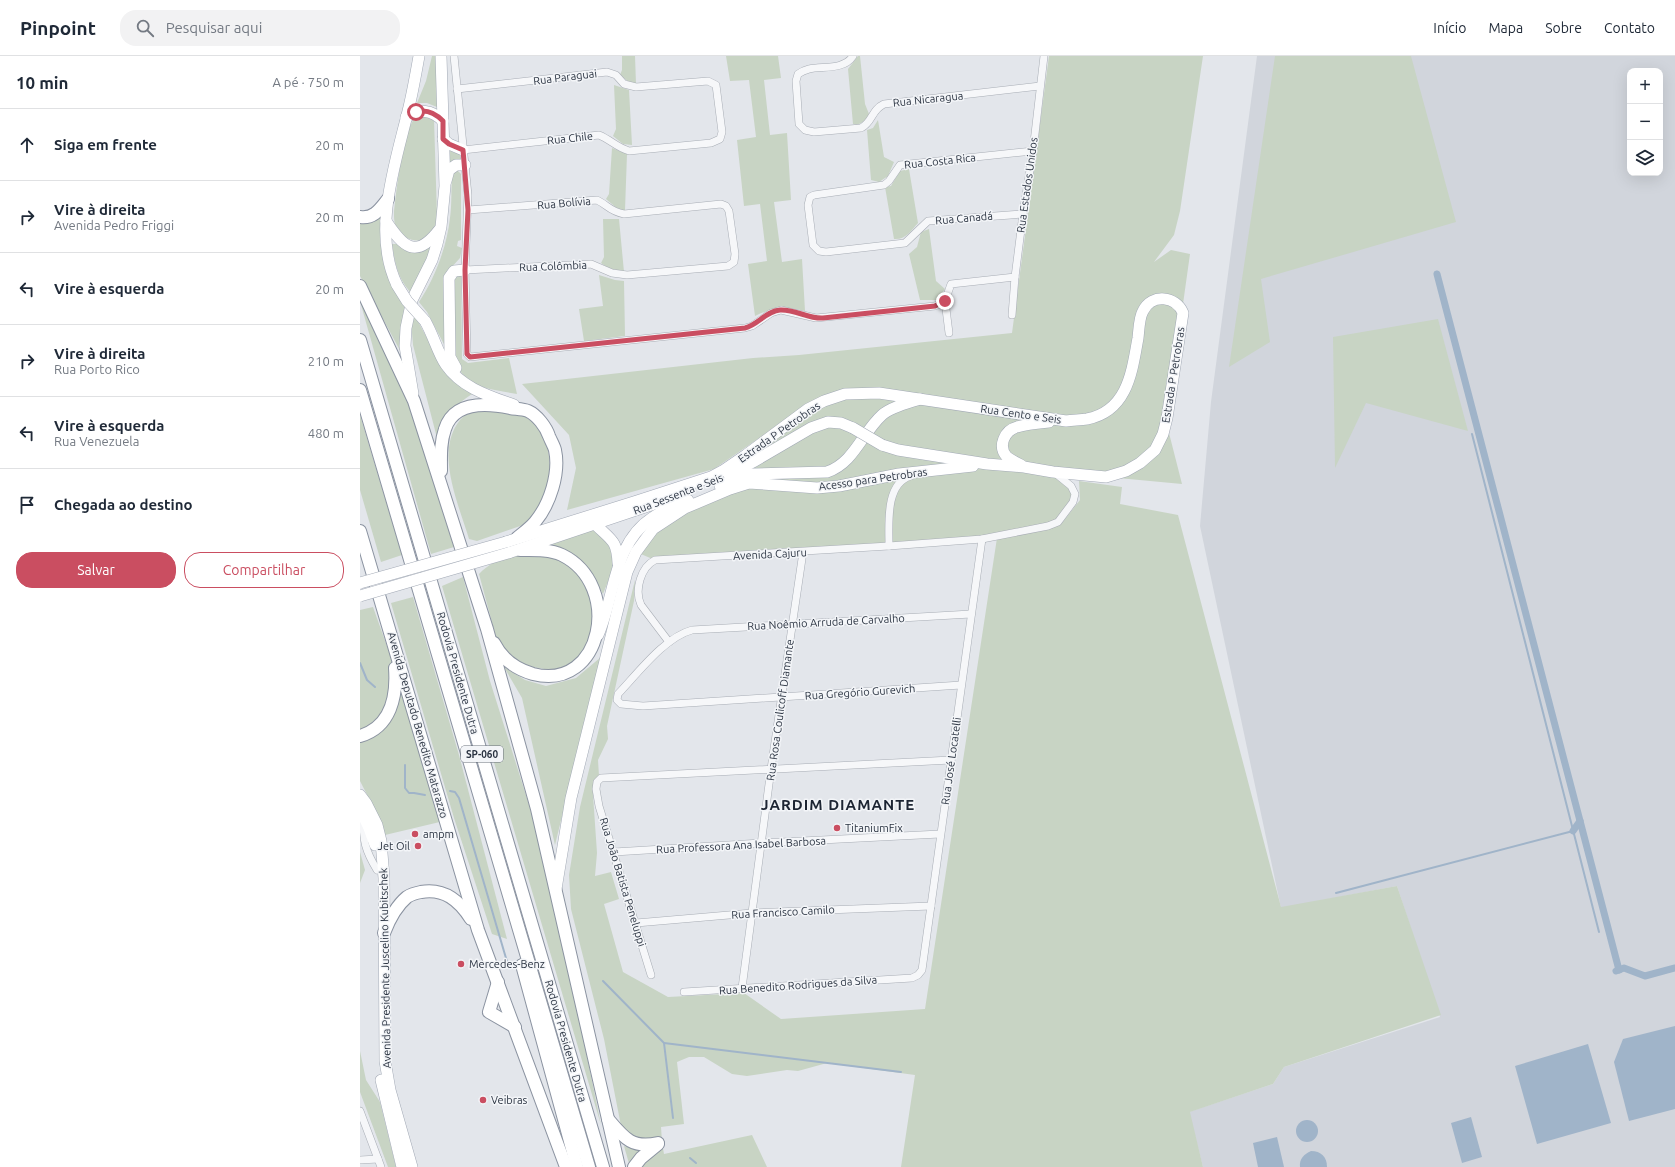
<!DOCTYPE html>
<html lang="pt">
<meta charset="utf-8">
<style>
body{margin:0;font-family:Ubuntu,sans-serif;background:#f2f2f3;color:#1f2937}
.controls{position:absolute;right:12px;top:12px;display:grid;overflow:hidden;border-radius:8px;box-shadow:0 4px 16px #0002}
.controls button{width:36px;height:36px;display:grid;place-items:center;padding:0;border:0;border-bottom:1px solid #e0e1e3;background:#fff;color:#1f2937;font:20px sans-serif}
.stop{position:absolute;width:12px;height:12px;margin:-9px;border:3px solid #ca4e61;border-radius:50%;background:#fff}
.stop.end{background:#ca4e61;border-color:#fff;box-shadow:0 1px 4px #0008}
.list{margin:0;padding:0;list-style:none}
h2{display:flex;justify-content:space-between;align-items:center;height:52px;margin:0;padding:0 16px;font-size:17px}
h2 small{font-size:13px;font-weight:400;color:#747a83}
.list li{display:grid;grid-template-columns:26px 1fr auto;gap:12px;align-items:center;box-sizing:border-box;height:72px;padding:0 16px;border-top:1px solid #e0e1e3}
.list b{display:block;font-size:15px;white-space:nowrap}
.list p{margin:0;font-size:13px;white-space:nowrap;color:#747a83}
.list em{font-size:13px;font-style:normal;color:#747a83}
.actions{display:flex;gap:8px;padding:12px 16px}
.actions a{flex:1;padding:9px 0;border:1px solid #ca4e61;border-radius:16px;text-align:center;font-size:14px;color:#ca4e61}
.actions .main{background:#ca4e61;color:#fff}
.icon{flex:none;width:22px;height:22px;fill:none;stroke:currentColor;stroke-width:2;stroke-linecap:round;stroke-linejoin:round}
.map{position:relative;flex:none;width:1315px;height:1111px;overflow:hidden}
header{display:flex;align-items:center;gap:24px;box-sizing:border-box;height:56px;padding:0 20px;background:#fff;border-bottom:1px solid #e0e1e3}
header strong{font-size:19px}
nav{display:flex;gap:22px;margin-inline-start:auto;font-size:14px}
.search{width:280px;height:36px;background:#f2f2f3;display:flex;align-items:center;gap:10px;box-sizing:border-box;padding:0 14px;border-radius:16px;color:#747a83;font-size:15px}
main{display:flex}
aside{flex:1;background:#fff}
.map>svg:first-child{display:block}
.built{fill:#d1d5dc;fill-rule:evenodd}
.green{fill:#c8d4c4}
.water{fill:#a0b4c9}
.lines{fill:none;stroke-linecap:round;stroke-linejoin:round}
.stream{stroke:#a0b4c9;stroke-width:2}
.canal{stroke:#a0b4c9;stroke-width:7}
.minor-casing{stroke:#a8adb5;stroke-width:8}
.primary-casing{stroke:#a3aab6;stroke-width:12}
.motorway-casing{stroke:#8b93a1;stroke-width:14}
.minor{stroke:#f6f7f9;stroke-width:7}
.primary{stroke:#fff;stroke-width:11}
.motorway{stroke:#fff;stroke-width:12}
.primary-bridge-casing{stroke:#a3aab6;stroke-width:12;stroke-linecap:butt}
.primary-bridge{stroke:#fff;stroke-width:11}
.route{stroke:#ca4e61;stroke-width:5}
.poi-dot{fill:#ca4e61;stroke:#f3f5f8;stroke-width:1.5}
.labels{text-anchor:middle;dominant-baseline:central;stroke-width:3;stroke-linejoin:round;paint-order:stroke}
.shield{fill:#f3f5f8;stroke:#676e79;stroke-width:1}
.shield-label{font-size:10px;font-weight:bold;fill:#2b3442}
.street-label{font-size:11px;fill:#2b3442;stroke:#f3f5f8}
.poi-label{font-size:11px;fill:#2b3442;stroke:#f3f5f8;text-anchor:start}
.district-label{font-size:15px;font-weight:bold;letter-spacing:1px;fill:#1d2533;stroke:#f3f5f8}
</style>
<header>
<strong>Pinpoint</strong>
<div class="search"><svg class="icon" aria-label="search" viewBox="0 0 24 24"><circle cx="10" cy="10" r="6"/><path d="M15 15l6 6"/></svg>Pesquisar aqui</div>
<nav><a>Início</a><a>Mapa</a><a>Sobre</a><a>Contato</a></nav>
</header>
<main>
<aside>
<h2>10 min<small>A pé · 750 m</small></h2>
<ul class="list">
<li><svg class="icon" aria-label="ahead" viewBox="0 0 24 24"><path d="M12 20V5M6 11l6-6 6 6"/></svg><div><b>Siga em frente</b></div><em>20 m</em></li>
<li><svg class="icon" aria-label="right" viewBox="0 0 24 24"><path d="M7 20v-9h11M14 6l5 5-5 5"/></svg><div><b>Vire à direita</b><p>Avenida Pedro Friggi</p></div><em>20 m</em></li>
<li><svg class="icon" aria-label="left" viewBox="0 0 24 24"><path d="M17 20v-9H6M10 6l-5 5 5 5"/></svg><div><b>Vire à esquerda</b></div><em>20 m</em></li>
<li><svg class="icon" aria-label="right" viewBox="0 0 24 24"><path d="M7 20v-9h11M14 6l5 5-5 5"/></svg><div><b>Vire à direita</b><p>Rua Porto Rico</p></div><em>210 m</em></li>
<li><svg class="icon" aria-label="left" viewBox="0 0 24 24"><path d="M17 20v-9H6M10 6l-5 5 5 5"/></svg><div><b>Vire à esquerda</b><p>Rua Venezuela</p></div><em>480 m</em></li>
<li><svg class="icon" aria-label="arrive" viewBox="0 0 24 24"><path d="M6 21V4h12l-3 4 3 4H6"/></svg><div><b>Chegada ao destino</b></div></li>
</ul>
<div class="actions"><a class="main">Salvar</a><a>Compartilhar</a></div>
</aside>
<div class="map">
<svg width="1315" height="1111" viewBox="0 0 1315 1111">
<rect width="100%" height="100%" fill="#e3e6eb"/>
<!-- built -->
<path class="built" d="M 897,0 L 1315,0 L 1315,1111 L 843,1111 L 829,1056 L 913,1028 L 924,1011 L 1080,961 L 1037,830 L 921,852 L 840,470 L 851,346 ZM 1270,15 L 1300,15 L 1300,117 L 1270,117 Z"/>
<!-- green -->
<g class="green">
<path d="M 72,0 L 76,0 L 77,51 L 67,47 L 57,47 L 66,25 Z"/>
<path d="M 262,0 L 275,0 L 276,28 L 269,26 L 260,19 L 262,14 Z"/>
<path d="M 366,0 L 418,0 L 421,22 L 404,24 L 410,79 L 427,77 L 431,144 L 414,146 L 422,206 L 442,203 L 445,255 C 424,250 414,251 395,260 L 388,208 L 407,205 L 400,148 L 384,150 L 377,84 L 396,81 L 389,24 L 370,25 Z"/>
<path d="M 498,0 L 500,0 L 505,48 L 509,58 L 505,65 L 497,69 L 493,68 L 488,13 Z"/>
<path d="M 689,0 L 843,0 L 820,155 L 814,179 L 794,206 L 811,194 L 830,198 L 807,362 L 809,377 L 822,428 L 694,416 L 715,438 L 698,466 L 679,473 L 701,468 L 720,444 L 719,425 L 762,431 L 760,448 L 818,459 L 921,851 L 1037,830 L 1081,959 L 924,1011 L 913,1028 L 830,1056 L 843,1111 L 541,1111 L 555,1019 L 467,1007 L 438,1015 L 427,1014 L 387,1020 L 372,1018 L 344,1001 L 329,1001 L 317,1006 L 324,1068 L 301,1071 L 302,1086 L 287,1087 L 262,1075 L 244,983 L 211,853 L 209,819 L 220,751 L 275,524 L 274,545 L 247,670 L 248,683 L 238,704 L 239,720 L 233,726 L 233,739 L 237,797 L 235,820 L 251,816 L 259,843 L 244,848 L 263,916 L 308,941 L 384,937 L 421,963 L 565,953 L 637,482 L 295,504 L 276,496 L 290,476 L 367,434 L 377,415 L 443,352 L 354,413 L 207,454 L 216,412 L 209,379 L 162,328 L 393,302 L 439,299 L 652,277 Z"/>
<path d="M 915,0 L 1051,0 L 1096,166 L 901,223 L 910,286 L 869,311 Z"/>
<path d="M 254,29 L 269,34 L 272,89 L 263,88 L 253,80 L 256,73 Z"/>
<path d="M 58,59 L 74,63 L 77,160 C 77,164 77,169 75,173 C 68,190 45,187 37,172 C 34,167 34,163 34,157 C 36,139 43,68 58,59 Z"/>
<path d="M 518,64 L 524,101 L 534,106 L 528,120 L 519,126 L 511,124 L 507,74 L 513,72 Z"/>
<path d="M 252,92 L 267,98 L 265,154 L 259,154 L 246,143 L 249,138 Z"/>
<path d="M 89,94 L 95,97 L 100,95 L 101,104 L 90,109 Z"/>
<path d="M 549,113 L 558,167 C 551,175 545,184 534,183 L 525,131 L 531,130 L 540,115 Z"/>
<path d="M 97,114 L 101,118 L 101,184 L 98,185 L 97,190 L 102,192 L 100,202 L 89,214 L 87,294 L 67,256 L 59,246 C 75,222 87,190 90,162 C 92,148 91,134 92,121 L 94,116 Z"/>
<path d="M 22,161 L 46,250 C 40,267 43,284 44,302 L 0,220 L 0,164 L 17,163 Z"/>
<path d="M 243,163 L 259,163 L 264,216 L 248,212 L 241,207 L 244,201 Z"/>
<path d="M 569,173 L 576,225 L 585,233 L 577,244 L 560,244 L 549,198 L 557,191 L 561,176 Z"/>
<path d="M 32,188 L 73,188 L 53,239 C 38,224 35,208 32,188 Z"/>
<path d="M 101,218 L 102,303 L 108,307 L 149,302 L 157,338 C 131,333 110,333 95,308 L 93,222 Z"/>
<path d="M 239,219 L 255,224 L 264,225 L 265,280 L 224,285 L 219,253 L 243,250 Z"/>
<path d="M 0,245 L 43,331 L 94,491 L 71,498 Z"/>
<path d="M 55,260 L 81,308 L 98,329 L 114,337 C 91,351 88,359 77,382 L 53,289 L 51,264 Z"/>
<path d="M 1078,263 L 1108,375 L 1006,347 L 975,412 L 973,281 Z"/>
<path d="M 115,352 L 160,357 L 178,370 L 187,385 L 191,417 L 185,440 L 172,460 L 163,469 L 117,485 L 109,483 C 99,449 74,396 100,364 C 104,359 110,355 115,352 Z"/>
<path d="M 0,359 L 42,499 L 21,506 L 0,434 Z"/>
<path d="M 232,474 L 239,477 L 252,491 L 254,498 L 251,518 L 243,538 C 228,509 221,503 192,488 L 223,475 Z"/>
<path d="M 158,496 L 201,502 L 230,530 L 237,566 L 221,601 L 205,612 L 190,614 L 173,611 L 159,606 L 145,595 L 137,585 L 119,518 C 129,507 144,501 158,496 Z"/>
<path d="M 103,521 L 130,625 L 188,809 L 241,1069 L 82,530 Z"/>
<path d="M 53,541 L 99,699 L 147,883 L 132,878 L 94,762 L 31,547 Z"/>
<path d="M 13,551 L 48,649 L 84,765 L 25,779 L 21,766 L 0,725 L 0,554 Z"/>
<path d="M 241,601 L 195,789 L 162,642 L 144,611 L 165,624 L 186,630 L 216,622 Z"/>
<path d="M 0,796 L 5,814 L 0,827 Z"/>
<path d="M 0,995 L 6,1024 L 20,1046 L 36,1111 L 28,1111 L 0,1036 Z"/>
<path d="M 392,1079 L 407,1111 L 277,1111 L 302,1087 L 304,1098 Z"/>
<path d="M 264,1090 L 286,1096 L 270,1111 Z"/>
</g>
<!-- water -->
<g class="water">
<path d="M 1315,970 L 1315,1053 L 1269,1065 L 1254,1006 L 1263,983 Z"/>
<path d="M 1228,988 L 1251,1067 L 1177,1088 L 1155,1010 Z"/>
<path d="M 1111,1061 L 1122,1101 L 1102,1107 L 1091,1067 Z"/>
<circle cx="947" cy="1075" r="11"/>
<path d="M 917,1081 L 924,1111 L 898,1111 L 893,1087 Z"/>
<path d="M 951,1095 C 961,1095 967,1101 967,1111 L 940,1111 C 939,1103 944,1098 951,1095 Z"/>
</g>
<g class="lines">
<!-- stream -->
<g class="stream">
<path d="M 1112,378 L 1239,876"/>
<path d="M 0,607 L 7,624 L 15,631"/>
<path d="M 45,709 L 45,732 L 49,737 L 54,737 L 65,739"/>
<path d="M 90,735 L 95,736 L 99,742 L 148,909"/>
<path d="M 976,837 L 1213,775"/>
<path d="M 243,925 L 304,987 L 313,1062"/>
<path d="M 304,987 L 541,1016"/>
<path d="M 330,1102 L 336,1107"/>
</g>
<!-- canal -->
<g class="canal">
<path d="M 1077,218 L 1259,914"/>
<path d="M 1213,775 L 1220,765"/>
<path d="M 1256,915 L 1264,912 L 1285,920 L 1315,912"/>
</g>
<!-- minor casing -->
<g class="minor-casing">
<g id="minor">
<path d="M 94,0 L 108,139 L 105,214 L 107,298 L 110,301 L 385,272 L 392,270 L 411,257 L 421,254 L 456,262 L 575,250 L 585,245 L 591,228 L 655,221"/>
<path d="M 493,0 C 484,14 464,10 449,13 C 445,14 441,16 438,18 L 436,25 L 439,68 L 445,74 L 454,76 L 501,72 C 513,66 511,54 524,48 L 680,30"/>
<path d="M 97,33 L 247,16 L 256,19 L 264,28 L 276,31 L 348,25 L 356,29 L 362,76 L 360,83 L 351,87 L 269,95 C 256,91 251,84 239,79 L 103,94"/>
<path d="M 663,158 L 568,165 L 545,187 L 466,196 L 459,195 L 453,189 L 448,149 L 450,141 L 454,139 L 524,129 L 529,125 L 540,109 L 673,95"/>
<path d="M 105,214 L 231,208 L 252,217 L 267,219 L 368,210 L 374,206 L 375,198 L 369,155 L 366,150 L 361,148 L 264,158 C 249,155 249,150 237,144 L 108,154"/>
<path d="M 585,245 L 589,277"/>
<path d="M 652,259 L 655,221 L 663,158 L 673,95 L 684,0"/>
<path d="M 529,490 C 529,468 525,427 551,420"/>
<path d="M 309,586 L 281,549 C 274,534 281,511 295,504 L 529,490 L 622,483 L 688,470 L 698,466 L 713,446 L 715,438 L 711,430 L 695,417"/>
<path d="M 601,629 L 283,650 L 261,648 L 257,644 L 258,638 C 278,617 305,581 332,574 L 611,558"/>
<path d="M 3,762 C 3,785 5,794 17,814"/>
<path d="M 254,796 L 401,787 L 580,778"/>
<path d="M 276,867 L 392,857 L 571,850"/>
<path d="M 291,919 L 239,750 L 236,733 L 237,726 L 241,722 L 591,704"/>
<path d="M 382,932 L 411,713 L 443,496"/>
<path d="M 324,936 L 552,922 L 558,919 L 562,914 L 622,483"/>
<path d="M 0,1055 L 21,1111"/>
<path d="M 0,1104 L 18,1103"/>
</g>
</g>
<!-- primary casing -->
<g class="primary-casing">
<g id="primary">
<path d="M 46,61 C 60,53 71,53 83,65"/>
<path d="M 83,83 L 89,88 L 103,94"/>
<path d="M 86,125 L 89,114 L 96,109 L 105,109"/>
<path d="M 26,165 C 43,191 56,204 79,174"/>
<path d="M 37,229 C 11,175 36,106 49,51 C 53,34 56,17 59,0"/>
<path d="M 65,265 C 73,278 78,298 86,309 C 102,332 129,340 154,349"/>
<path d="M 96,312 L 90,301 L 89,222 L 94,215 L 105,214"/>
<path d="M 53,338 L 45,290 L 46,272 L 52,244 L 72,204 L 77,188 L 81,171 L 85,130 L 81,0"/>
<path d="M 661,409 C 657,407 651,404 647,401 C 637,390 645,374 657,371 C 667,368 679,367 689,366"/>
<path d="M 369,419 L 393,406 L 451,372 L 468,366 L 481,367 L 493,372"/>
<path d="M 360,430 L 383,419 L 393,418 L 467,416 C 494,407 502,377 522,359 C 531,351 548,347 560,343"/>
<path d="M 236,469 C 251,484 257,484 258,507"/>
<path d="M 146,486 L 277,445 L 351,421 L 364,414 L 386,399 L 448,353 L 464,345 L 485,338 L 519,337 L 706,365 C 713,364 720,364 727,363 C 768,355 772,315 778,282 C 779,274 779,262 783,255 C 792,237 816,240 823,257 L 807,362 L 803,378 L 795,394 L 780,407 L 766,415 L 746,421 L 693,416 L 664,411 L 627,408 L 538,394 L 522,389"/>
<path d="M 148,497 L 303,445"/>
<path d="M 238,579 C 255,541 253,487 292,462 C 303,454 316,449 328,444"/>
<path d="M 0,739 L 6,747 L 17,769 L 21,785 L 24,822 L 25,1005 L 30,1034 L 52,1111"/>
<path d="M 0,753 L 9,772 L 15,789"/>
<path d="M 196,833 L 211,742 L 267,516 L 276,496 L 293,473 L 325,452 L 370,433 L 389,427 L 457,432 L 479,430 L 539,418 L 613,410"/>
<path d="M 21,1024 L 42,1111"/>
</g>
</g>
<!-- motorway casing -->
<g class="motorway-casing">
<g id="motorway">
<path d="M 0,161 C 14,163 20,153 28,143"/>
<path d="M 0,230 L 54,345 L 127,573 L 177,753 L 259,1111"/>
<path d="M 0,284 L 243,1111"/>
<path d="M 0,334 L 229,1111"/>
<path d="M 81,415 C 81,401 80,387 85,373 C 94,345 126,347 150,352 C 156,353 163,353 168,355 C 177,359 186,371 189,380 C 191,385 194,390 195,394 C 200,417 190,448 175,466 C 170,472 163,477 157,482"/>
<path d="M 0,475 L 118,874 L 206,1111"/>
<path d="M 134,587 C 142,603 156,613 173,618 C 243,636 263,529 202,499 C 189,493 173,494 160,494"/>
<path d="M 0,680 C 31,671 37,640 35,612"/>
<path d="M 24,877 C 29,864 35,851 47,841 C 50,839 56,837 61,836 C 84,832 99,844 111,863"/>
<path d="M 162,909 L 217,1111"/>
<path d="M 138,926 L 129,956 L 155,971"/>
<path d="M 248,1063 C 264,1082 272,1093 298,1087"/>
<path d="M 274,1111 L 281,1102 L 298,1088"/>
</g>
</g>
<!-- minor -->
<use href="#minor" class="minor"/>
<!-- primary -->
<use href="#primary" class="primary"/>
<!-- motorway -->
<use href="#motorway" class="motorway"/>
<!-- primary-bridge casing -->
<g class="primary-bridge-casing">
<g id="primary-bridge">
<path d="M 37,229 L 47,245 L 65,265"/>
<path d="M 493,372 L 522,389"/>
<path d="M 0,527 L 146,486"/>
<path d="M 0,540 L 148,497"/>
</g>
</g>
<!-- primary-bridge -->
<use href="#primary-bridge" class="primary-bridge"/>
</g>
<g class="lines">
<!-- route -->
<path class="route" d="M 56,56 C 66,53 75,57 83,65 L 83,83 L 89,88 L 103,94 L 108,154 L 105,214 L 107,298 L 110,301 L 385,272 C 398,269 406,255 420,254 C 435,253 448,263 463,262 L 575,250 L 585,245"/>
</g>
<!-- markers -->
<g class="poi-dot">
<circle cx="477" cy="772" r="4"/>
<circle cx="55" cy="778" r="4"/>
<circle cx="58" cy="790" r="4"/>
<circle cx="101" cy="908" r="4"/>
<circle cx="123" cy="1044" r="4"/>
</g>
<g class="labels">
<!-- shield labels -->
<rect class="shield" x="101" y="690" width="42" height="16" rx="3"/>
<g class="shield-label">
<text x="122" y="698">SP-060</text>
</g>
<!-- street labels -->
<g class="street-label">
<text transform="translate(205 21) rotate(-7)">Rua Paraguai</text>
<text transform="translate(568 43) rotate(-6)">Rua Nicaragua</text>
<text transform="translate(210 82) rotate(-6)">Rua Chile</text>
<text transform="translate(580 105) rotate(-6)">Rua Costa Rica</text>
<text transform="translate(667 129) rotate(-82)">Rua Estados Unidos</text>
<text transform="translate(204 147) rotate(-5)">Rua Bolívia</text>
<text transform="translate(604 162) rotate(-5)">Rua Canadá</text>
<text transform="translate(193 210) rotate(-2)">Rua Colômbia</text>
<text transform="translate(813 319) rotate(-81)">Estrada P Petrobras</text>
<text transform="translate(661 358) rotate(8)">Rua Cento e Seis</text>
<text transform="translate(419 376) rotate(-35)">Estrada P Petrobras</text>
<text transform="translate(513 423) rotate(-8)">Acesso para Petrobras</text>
<text transform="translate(318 438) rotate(-21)">Rua Sessenta e Seis</text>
<text transform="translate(410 498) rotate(-3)">Avenida Cajuru</text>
<text transform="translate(466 566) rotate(-3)">Rua Noêmio Arruda de Carvalho</text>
<text transform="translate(98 617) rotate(74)">Rodovia Presidente Dutra</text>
<text transform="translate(500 636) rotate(-4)">Rua Gregório Gurevich</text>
<text transform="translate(420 654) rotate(-82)">Rua Rosa Coulicoff Diamante</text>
<text transform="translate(58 669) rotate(74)">Avenida Deputado Benedito Matarazzo</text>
<text transform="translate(591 705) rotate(-82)">Rua José Locatelli</text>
<text transform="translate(381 789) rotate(-3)">Rua Professora Ana Isabel Barbosa</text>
<text transform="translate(263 826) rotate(73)">Rua João Batista Peneluppi</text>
<text transform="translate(423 856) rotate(-3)">Rua Francisco Camilo</text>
<text transform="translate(25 912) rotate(-91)">Avenida Presidente Juscelino Kubitschek</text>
<text transform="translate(438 929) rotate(-4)">Rua Benedito Rodrigues da Silva</text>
<text transform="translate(206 985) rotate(74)">Rodovia Presidente Dutra</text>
</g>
<!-- poi labels -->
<g class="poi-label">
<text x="485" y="772">TitaniumFix</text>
<text x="63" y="778">ampm</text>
<text x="50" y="790" text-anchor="end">Jet Oil</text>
<text x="109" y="908">Mercedes-Benz</text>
<text x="131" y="1044">Veibras</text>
</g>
<!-- district labels -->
<g class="district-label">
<text x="478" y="748">JARDIM DIAMANTE</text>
</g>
</g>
</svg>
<div class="controls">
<button>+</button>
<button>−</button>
<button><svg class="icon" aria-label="layers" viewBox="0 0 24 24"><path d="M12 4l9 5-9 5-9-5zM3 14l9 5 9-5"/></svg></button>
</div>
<div class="stop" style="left:56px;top:56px"></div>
<div class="stop end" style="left:585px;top:245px"></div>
</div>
</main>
